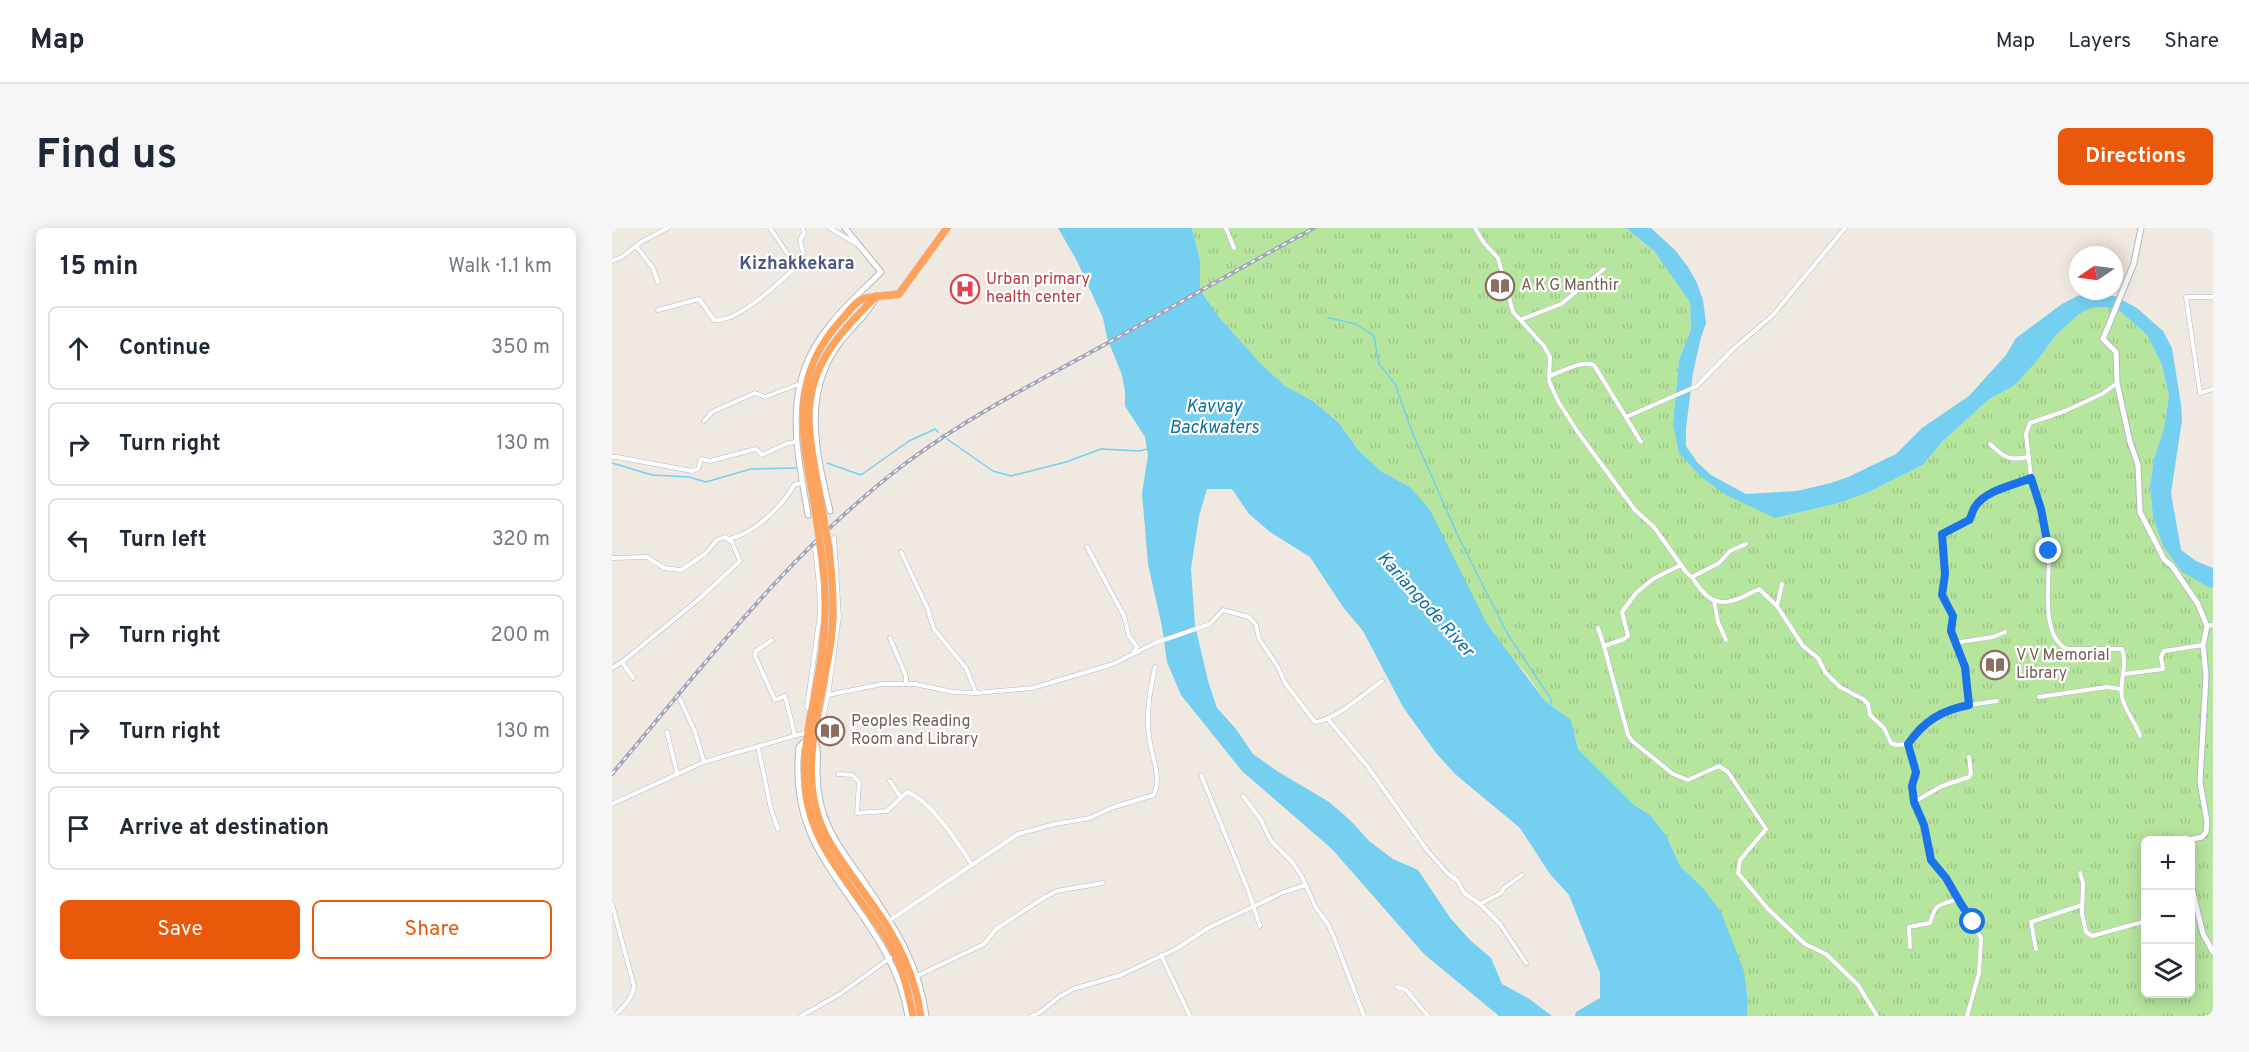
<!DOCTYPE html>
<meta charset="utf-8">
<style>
body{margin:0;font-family:Overpass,sans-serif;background:#f6f6f7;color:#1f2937}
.controls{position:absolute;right:18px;bottom:18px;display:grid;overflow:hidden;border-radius:9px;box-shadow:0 3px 15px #0003}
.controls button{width:54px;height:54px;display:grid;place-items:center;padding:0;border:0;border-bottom:2px solid #e0e1e3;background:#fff;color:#1f2937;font:30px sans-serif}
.compass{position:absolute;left:1457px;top:18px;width:54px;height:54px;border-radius:50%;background:#fff;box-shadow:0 3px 15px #0003;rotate:257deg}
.stop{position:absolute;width:18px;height:18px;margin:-14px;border:4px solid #1a73e8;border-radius:50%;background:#fff}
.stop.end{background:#1a73e8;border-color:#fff;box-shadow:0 2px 6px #0008}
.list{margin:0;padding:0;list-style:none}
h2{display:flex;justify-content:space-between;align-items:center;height:78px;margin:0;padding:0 24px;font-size:26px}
h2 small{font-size:20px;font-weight:400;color:#747a83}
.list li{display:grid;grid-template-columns:39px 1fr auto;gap:18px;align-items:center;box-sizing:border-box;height:84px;margin:0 12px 12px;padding:0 12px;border:2px solid #e0e1e3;border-radius:9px}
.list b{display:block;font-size:22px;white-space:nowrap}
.list em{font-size:20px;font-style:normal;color:#747a83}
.actions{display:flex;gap:12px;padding:18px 24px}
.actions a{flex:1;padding:14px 0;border:2px solid #ea580c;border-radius:9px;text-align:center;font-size:21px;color:#ea580c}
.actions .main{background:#ea580c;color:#fff}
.icon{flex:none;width:33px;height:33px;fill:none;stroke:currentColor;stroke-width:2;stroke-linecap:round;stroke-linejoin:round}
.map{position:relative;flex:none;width:1601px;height:788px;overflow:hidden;border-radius:9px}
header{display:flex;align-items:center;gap:36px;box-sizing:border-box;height:84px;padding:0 30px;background:#fff;border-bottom:2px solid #e0e1e3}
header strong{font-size:28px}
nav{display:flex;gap:33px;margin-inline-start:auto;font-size:21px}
.intro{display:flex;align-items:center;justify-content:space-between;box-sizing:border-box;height:144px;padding:0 36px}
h1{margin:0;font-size:42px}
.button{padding:15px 27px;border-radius:9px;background:#ea580c;color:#fff;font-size:21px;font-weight:700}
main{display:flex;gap:36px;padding:0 36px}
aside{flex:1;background:#fff;border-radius:9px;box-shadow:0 3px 15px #0003}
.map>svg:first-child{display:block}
.grass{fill:url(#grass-tufts);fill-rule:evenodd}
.water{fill:#75cff0}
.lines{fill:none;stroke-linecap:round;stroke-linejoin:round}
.stream{stroke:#75cff0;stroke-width:1.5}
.street-casing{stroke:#b4b7c1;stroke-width:5}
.secondary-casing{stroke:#b4b7c1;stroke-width:7}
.highway-casing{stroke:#c9c9c9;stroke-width:8}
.street{stroke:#fff;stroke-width:4}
.secondary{stroke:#fff;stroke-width:5}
.highway{stroke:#ffa35c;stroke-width:7}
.rail-casing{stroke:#a3a6b8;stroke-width:4}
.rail{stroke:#fff;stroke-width:1.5;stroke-dasharray:4.5;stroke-linecap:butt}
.highway-bridge-casing{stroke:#c9c9c9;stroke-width:8;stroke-linecap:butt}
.highway-bridge{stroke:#ffa35c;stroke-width:7}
.route{stroke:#1a73e8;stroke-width:8}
.labels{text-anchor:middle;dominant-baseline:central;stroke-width:4.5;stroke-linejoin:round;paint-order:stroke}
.health-label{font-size:16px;fill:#be3a42;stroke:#fff;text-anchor:start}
.education-label{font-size:16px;fill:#785e54;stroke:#fff;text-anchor:start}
.neighbourhood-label{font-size:18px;font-weight:bold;fill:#4d5680;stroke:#fff}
.water-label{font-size:18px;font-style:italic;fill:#0d6fa3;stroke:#fff}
</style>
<header>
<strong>Map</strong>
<nav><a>Map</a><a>Layers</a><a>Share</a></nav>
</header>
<div class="intro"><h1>Find us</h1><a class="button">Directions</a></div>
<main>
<aside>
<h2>15 min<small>Walk · 1.1 km</small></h2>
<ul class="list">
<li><svg class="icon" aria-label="ahead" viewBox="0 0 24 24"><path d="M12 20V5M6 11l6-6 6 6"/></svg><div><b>Continue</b></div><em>350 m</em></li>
<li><svg class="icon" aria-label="right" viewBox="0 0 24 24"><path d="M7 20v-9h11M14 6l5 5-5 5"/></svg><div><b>Turn right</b></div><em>130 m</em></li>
<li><svg class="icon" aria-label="left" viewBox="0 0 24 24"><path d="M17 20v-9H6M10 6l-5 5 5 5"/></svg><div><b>Turn left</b></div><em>320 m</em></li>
<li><svg class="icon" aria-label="right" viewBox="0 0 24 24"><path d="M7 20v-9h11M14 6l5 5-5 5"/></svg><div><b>Turn right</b></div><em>200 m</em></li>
<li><svg class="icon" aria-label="right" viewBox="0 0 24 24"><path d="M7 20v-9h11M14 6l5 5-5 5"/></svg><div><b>Turn right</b></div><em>130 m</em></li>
<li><svg class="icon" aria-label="arrive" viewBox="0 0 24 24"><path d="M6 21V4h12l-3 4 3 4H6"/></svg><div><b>Arrive at destination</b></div></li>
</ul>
<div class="actions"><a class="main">Save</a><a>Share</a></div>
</aside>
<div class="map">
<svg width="1601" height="788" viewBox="0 0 1601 788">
<defs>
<pattern id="grass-tufts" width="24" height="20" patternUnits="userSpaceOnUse" patternTransform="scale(1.5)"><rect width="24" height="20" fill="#b6e59e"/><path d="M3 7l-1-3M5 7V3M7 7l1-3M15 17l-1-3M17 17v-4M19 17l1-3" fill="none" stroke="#9dc588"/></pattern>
</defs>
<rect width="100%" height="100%" fill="#efe9e1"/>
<!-- grass -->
<path class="grass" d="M 580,0 L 1014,0 L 1042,23 L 1078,73 L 1079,101 L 1067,132 L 1061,196 L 1088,248 L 1163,290 L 1227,275 L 1255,265 L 1311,237 L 1330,214 L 1376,172 L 1403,157 L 1425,133 L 1444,107 L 1467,86 L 1479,80 L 1493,79 L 1509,84 L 1535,107 L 1550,137 L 1557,168 L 1552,200 L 1542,231 L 1538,259 L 1541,289 L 1551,318 L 1598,360 L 1601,359 L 1601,788 L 1135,788 L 1136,774 L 1091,660 L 1068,638 L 1054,607 L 1038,587 L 1022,577 L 966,521 L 959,492 L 933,473 L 915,446 L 894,423 L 875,396 L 831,311 L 798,259 L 770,244 L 746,222 L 727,195 L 701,173 L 673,158 L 649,136 L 607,89 L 588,62 L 588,32 ZM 1534,612 L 1578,612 L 1578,766 L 1534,766 Z"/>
<!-- water -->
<g class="water">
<path d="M 446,0 L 580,0 L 588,32 L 588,62 L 607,89 L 649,136 L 673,158 L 701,173 L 727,195 L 746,222 L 770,244 L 798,259 L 818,282 L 875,396 L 933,473 L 959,492 L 966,521 L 1022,577 L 1038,587 L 1054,607 L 1068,638 L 1091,660 L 1109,684 L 1132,743 L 1136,774 L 1135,788 L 963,788 L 964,784 L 988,770 L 988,745 L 957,667 L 938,646 L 908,600 L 843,546 L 824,525 L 791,479 L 751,403 L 731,379 L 698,329 L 658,304 L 637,286 L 620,261 L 595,261 L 587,288 L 579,341 L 583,397 L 596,453 L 605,480 L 624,501 L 641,526 L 665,543 L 717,574 L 738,592 L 757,613 L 781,631 L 806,642 L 839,691 L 858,712 L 879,730 L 890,756 L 916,770 L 940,788 L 887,788 L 812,726 L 720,621 L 630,543 L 569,467 L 555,434 L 550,399 L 536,336 L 530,265 L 536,227 L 533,209 L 513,178 L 513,164 L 510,147 L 495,110 L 491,90 L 465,33 Z"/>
<path d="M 1014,0 L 1039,0 L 1063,22 L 1076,39 L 1085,55 L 1091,72 L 1094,95 L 1089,109 L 1081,145 L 1074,200 L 1074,218 L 1085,234 L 1099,247 L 1134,266 L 1185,263 L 1219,255 L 1236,249 L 1284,226 L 1310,200 L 1357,168 L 1394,127 L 1404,110 L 1450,76 L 1475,63 L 1489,68 L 1503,68 L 1525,80 L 1551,103 L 1560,120 L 1569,176 L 1570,192 L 1559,265 L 1569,322 L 1584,333 L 1601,340 L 1601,359 L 1598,360 L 1570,344 L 1551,318 L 1541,289 L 1538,259 L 1542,231 L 1552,200 L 1557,168 L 1550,137 L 1535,107 L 1509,84 L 1493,79 L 1479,80 L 1467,86 L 1444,107 L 1425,133 L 1403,157 L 1376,172 L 1330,214 L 1311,237 L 1255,265 L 1227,275 L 1163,290 L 1114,267 L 1088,248 L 1067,225 L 1061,196 L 1067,132 L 1079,101 L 1078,74 L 1042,23 Z"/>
</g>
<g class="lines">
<!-- stream -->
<g class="stream">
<path d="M 717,90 L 744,96 L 762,108 L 767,136 L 783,156 L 800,204 L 847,310 L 896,407 L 939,471 L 939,476"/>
<path d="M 330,207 L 331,208"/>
<path d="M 335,211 L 381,243 L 399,248 L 454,234 L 489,221 L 528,223 L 535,221"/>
<path d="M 0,235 L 40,247 L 77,249 L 94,254 L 139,241 L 184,240"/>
<path d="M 215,235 L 249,247 L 297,213 L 323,201 L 326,204"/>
</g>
<!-- street casing -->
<g class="street-casing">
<g id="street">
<path d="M 158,0 L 175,25 L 187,36 L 191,24 L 188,12 L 192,5 L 191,0"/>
<path d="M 218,0 L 246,17"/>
<path d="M 614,0 L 622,20"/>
<path d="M 863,0 L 872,15 L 886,30 L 901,84 L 932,118 L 938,129 L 937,153 L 946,173 L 965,203 L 1023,282 L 1042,299 L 1074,344 C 1086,353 1083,357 1093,366 C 1110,383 1130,369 1147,361 L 1165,378 L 1191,418 L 1206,430 L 1213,444 L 1228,459 L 1251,471 L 1256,476 L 1258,487 L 1272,500 L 1279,515 L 1285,517 L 1296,516"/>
<path d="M 24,18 L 41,40 L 46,54"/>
<path d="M 0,33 L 10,29 L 29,14 L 56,0"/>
<path d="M 1601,69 L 1574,69 L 1588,165 L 1601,161"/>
<path d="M 46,82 L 87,71 L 102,92 C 125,96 170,52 187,36"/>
<path d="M 908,92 L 949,76 L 992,41"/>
<path d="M 937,148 C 950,144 969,132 982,137 L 1029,214"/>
<path d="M 1014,189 L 1085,158 L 1121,121 L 1161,87 L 1233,0"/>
<path d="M 92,193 L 100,184 L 143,165 L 153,169 L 187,156"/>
<path d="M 1378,216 C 1394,230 1395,233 1417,229"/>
<path d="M 0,229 L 5,229 L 80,243 L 86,241 L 89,231 L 98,233 L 144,221 L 150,227 L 176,215 L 184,214"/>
<path d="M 1419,250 C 1426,273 1436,299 1437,324 C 1438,349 1427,408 1455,421 L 1510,421 C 1516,437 1507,453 1510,469 C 1513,484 1524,494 1528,508"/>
<path d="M 118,311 C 142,305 170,279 182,257 L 190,255"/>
<path d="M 475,319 L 512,388 L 517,408 L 525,419 L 521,425"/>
<path d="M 289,324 L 315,379 L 322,401 L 354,440 L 364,465"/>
<path d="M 0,330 L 35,329 L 52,340 L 69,342 L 93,326 L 105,312 L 113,309 L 120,314 L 128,333 L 87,371 L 10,434 L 21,450"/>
<path d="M 1069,337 L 1041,351 L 1024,365 L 1010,384 L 1016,408 L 1012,411 L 992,418 L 1016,507 L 1020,513 L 1061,546 L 1076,552 L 1107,538 L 1116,544 L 1154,601 L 1128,632 L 1126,645 L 1156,681 L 1193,716 L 1214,726 L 1246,757 L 1265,788"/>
<path d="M 1082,348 L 1107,335 L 1118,323 L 1134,316"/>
<path d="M 1102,373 L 1106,394 L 1114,412"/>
<path d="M 1165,378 L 1170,356"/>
<path d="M 1595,398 L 1601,397"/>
<path d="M 986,400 L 992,418"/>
<path d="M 278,410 L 294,448 L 294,456"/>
<path d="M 160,412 L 144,423 L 143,428 L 163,472 L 173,468 L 183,508"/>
<path d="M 1342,415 L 1381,409 L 1393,404"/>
<path d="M 0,440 L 10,434"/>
<path d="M 1512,446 L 1551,441 L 1549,429 L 1552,423 L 1591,417"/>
<path d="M 216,467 L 270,456 L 303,456 L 341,464 L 364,465 L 421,460 L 501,436 L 543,415 L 598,396 L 611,382 L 637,389 L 644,397 L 647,411 L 666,439 L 673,455 L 703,494 C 723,492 753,465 770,453"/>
<path d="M 1427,469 L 1495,459 L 1509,461"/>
<path d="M 68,471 L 83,504 L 92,534"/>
<path d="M 1357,477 L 1385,473"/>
<path d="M 198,482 L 195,479 L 208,386 L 207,358 L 203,320"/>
<path d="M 715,490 L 756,539 L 815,622 L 836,646 L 845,652 L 852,665 L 868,676 L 889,665 L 892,660 L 910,647"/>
<path d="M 205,498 L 210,495 L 216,467 L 227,389 L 222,310"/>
<path d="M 55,504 L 65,545"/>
<path d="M 146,519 L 159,581 L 166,601"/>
<path d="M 226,546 L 240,547 L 247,554 L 245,585 L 275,583 L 295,564 C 318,572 347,616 360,637"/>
<path d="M 589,547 L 636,662 L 648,698"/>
<path d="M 278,553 L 289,570"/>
<path d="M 631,568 L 649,592 L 659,613 L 681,635 L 690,649 L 704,680 L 716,696 L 723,712 L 752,788"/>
<path d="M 1302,574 L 1330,558 L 1357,549 L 1359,545 L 1357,529"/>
<path d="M 0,576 L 92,534 L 196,504"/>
<path d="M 1468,645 L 1471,655 L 1470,686 L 1474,704 L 1480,708 L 1534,693"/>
<path d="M 0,676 L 22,758 C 21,770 11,780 2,788"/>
<path d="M 868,676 L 888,696 L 914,735"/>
<path d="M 278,692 L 406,606 L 443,596 L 478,590 L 499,580 L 542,567 C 550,547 539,529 537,508 C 534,485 538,462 543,439"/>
<path d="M 1298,719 L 1297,699 L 1318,695 C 1324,675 1325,678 1346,671"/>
<path d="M 1424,721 L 1419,694 L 1470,677"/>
<path d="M 549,727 L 578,788"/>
<path d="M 305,748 L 372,716 L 384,701 L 433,669 L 445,663 L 491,655"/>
<path d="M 785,759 L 794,762 L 816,788"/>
<path d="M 189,788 L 228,766 L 278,730"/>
<path d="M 419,788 L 427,785 L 447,769 L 461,761 L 509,747 L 564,721 L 596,700 L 672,664 L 694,657"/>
<path d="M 1355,788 L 1367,745 L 1369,710 L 1334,650 L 1319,632 L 1312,597 L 1302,574 L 1300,558 L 1304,545 L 1296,516 C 1311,493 1331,482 1357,477 L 1353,439 L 1339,403 L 1341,388 L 1331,367 L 1333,346 L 1330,306 L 1357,292 C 1360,288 1360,283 1363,279 C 1373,262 1403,257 1419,250 L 1414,206 L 1418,195 L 1453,183 L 1490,166 L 1505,155"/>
</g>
</g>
<!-- secondary casing -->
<g class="secondary-casing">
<g id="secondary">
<path d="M 1529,0 L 1522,35 L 1491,111 L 1504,124 L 1505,155 L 1518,214 L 1526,237 L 1528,284 L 1552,331 L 1560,338 L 1586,376 L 1595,398 L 1591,417 L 1594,448 L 1588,554 L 1595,594 L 1594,604 L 1590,609 L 1576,612"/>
<path d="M 218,283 C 205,228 190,170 224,120 C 235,103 252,91 262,73"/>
<path d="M 196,287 C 185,221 169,158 215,101 C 230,80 251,62 269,44 L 233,0"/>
<path d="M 195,511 L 187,519 C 184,548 186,576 198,604 C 203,618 212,631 220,644 C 252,692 286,729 296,788"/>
<path d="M 203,512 C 207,523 205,532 205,544 C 205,564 209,584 218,602 C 226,618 237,633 248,648 C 279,694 306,731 314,788"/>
<path d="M 1578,652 L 1591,706 L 1601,724"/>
</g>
</g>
<!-- highway casing -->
<g class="highway-casing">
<g id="highway">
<path d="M 208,270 C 204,242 196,212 197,184 C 199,134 232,100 265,68"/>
<path d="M 202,274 C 190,207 177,149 228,93 C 235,86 243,73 251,71 C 262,67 276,68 287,66 L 335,0"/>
<path d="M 217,322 C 221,353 223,383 219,413 C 212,465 190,528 204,580 C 213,617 239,646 261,677 C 286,711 303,746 309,788"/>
<path d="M 210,329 C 215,366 214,401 208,438 C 200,485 186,531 196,578 C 208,632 253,671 279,719 C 291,741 296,764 301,788"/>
</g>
</g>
<!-- street -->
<use href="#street" class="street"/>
<!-- secondary -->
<use href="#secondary" class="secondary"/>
<!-- highway -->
<use href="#highway" class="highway"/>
<!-- rail casing -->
<g class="rail-casing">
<path id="rail" d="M 0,546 C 93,436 182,318 298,232 C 355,190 419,157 481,123 C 555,82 628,40 702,0"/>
</g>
<!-- rail -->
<use href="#rail" class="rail"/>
<!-- highway-bridge casing -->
<g class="highway-bridge-casing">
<g id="highway-bridge">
<path d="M 208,270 L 217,322"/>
<path d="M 202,274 L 210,329"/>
</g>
</g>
<!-- highway-bridge -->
<use href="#highway-bridge" class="highway-bridge"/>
</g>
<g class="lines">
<!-- route -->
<path class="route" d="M 1361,694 L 1349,676 L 1334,650 L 1319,632 L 1312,597 L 1302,574 L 1300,558 L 1304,544 L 1296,516 C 1312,493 1330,482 1357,477 L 1353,439 L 1339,403 L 1341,388 L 1330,367 L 1333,346 L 1330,306 L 1357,292 C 1360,288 1360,283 1363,279 C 1373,262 1403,257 1419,250 L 1429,281 L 1437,323"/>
</g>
<!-- icons -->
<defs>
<g id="library-ring" transform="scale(1.5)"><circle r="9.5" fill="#fff" stroke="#8d6e63" stroke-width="1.5"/><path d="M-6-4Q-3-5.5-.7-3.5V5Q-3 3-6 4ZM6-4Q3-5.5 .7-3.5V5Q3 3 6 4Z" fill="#8d6e63"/></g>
<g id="hospital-ring" transform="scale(1.5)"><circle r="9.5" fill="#fff" stroke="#e0444e" stroke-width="1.5"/><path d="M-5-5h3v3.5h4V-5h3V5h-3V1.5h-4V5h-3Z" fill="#e0444e"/></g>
</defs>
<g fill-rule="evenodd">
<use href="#library-ring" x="888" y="58"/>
<use href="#hospital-ring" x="353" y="61"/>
<use href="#library-ring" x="1383" y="437"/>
<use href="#library-ring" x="218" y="503"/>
</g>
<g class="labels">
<!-- health labels -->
<g class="health-label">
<text x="374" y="52">Urban primary<tspan x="374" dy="18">health center</tspan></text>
</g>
<!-- education labels -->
<g class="education-label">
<text x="909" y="58">A K G Manthir</text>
<text x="1404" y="428">V V Memorial<tspan x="1404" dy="18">Library</tspan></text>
<text x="239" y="494">Peoples Reading<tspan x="239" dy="18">Room and Library</tspan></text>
</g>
<!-- neighbourhood labels -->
<g class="neighbourhood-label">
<text x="185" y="36">Kizhakkekara</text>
</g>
<!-- water labels -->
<g class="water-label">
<text x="602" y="179">Kavvay<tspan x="602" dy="21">Backwaters</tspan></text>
<text transform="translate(813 377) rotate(48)">Kariangode River</text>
</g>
</g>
</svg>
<div class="controls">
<button>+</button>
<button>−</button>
<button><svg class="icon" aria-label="layers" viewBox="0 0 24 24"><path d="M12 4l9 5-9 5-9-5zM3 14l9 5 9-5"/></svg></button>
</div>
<svg class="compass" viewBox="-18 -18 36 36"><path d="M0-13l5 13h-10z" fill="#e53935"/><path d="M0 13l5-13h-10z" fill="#747a83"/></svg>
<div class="stop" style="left:1361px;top:694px"></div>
<div class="stop end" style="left:1437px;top:323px"></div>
</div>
</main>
